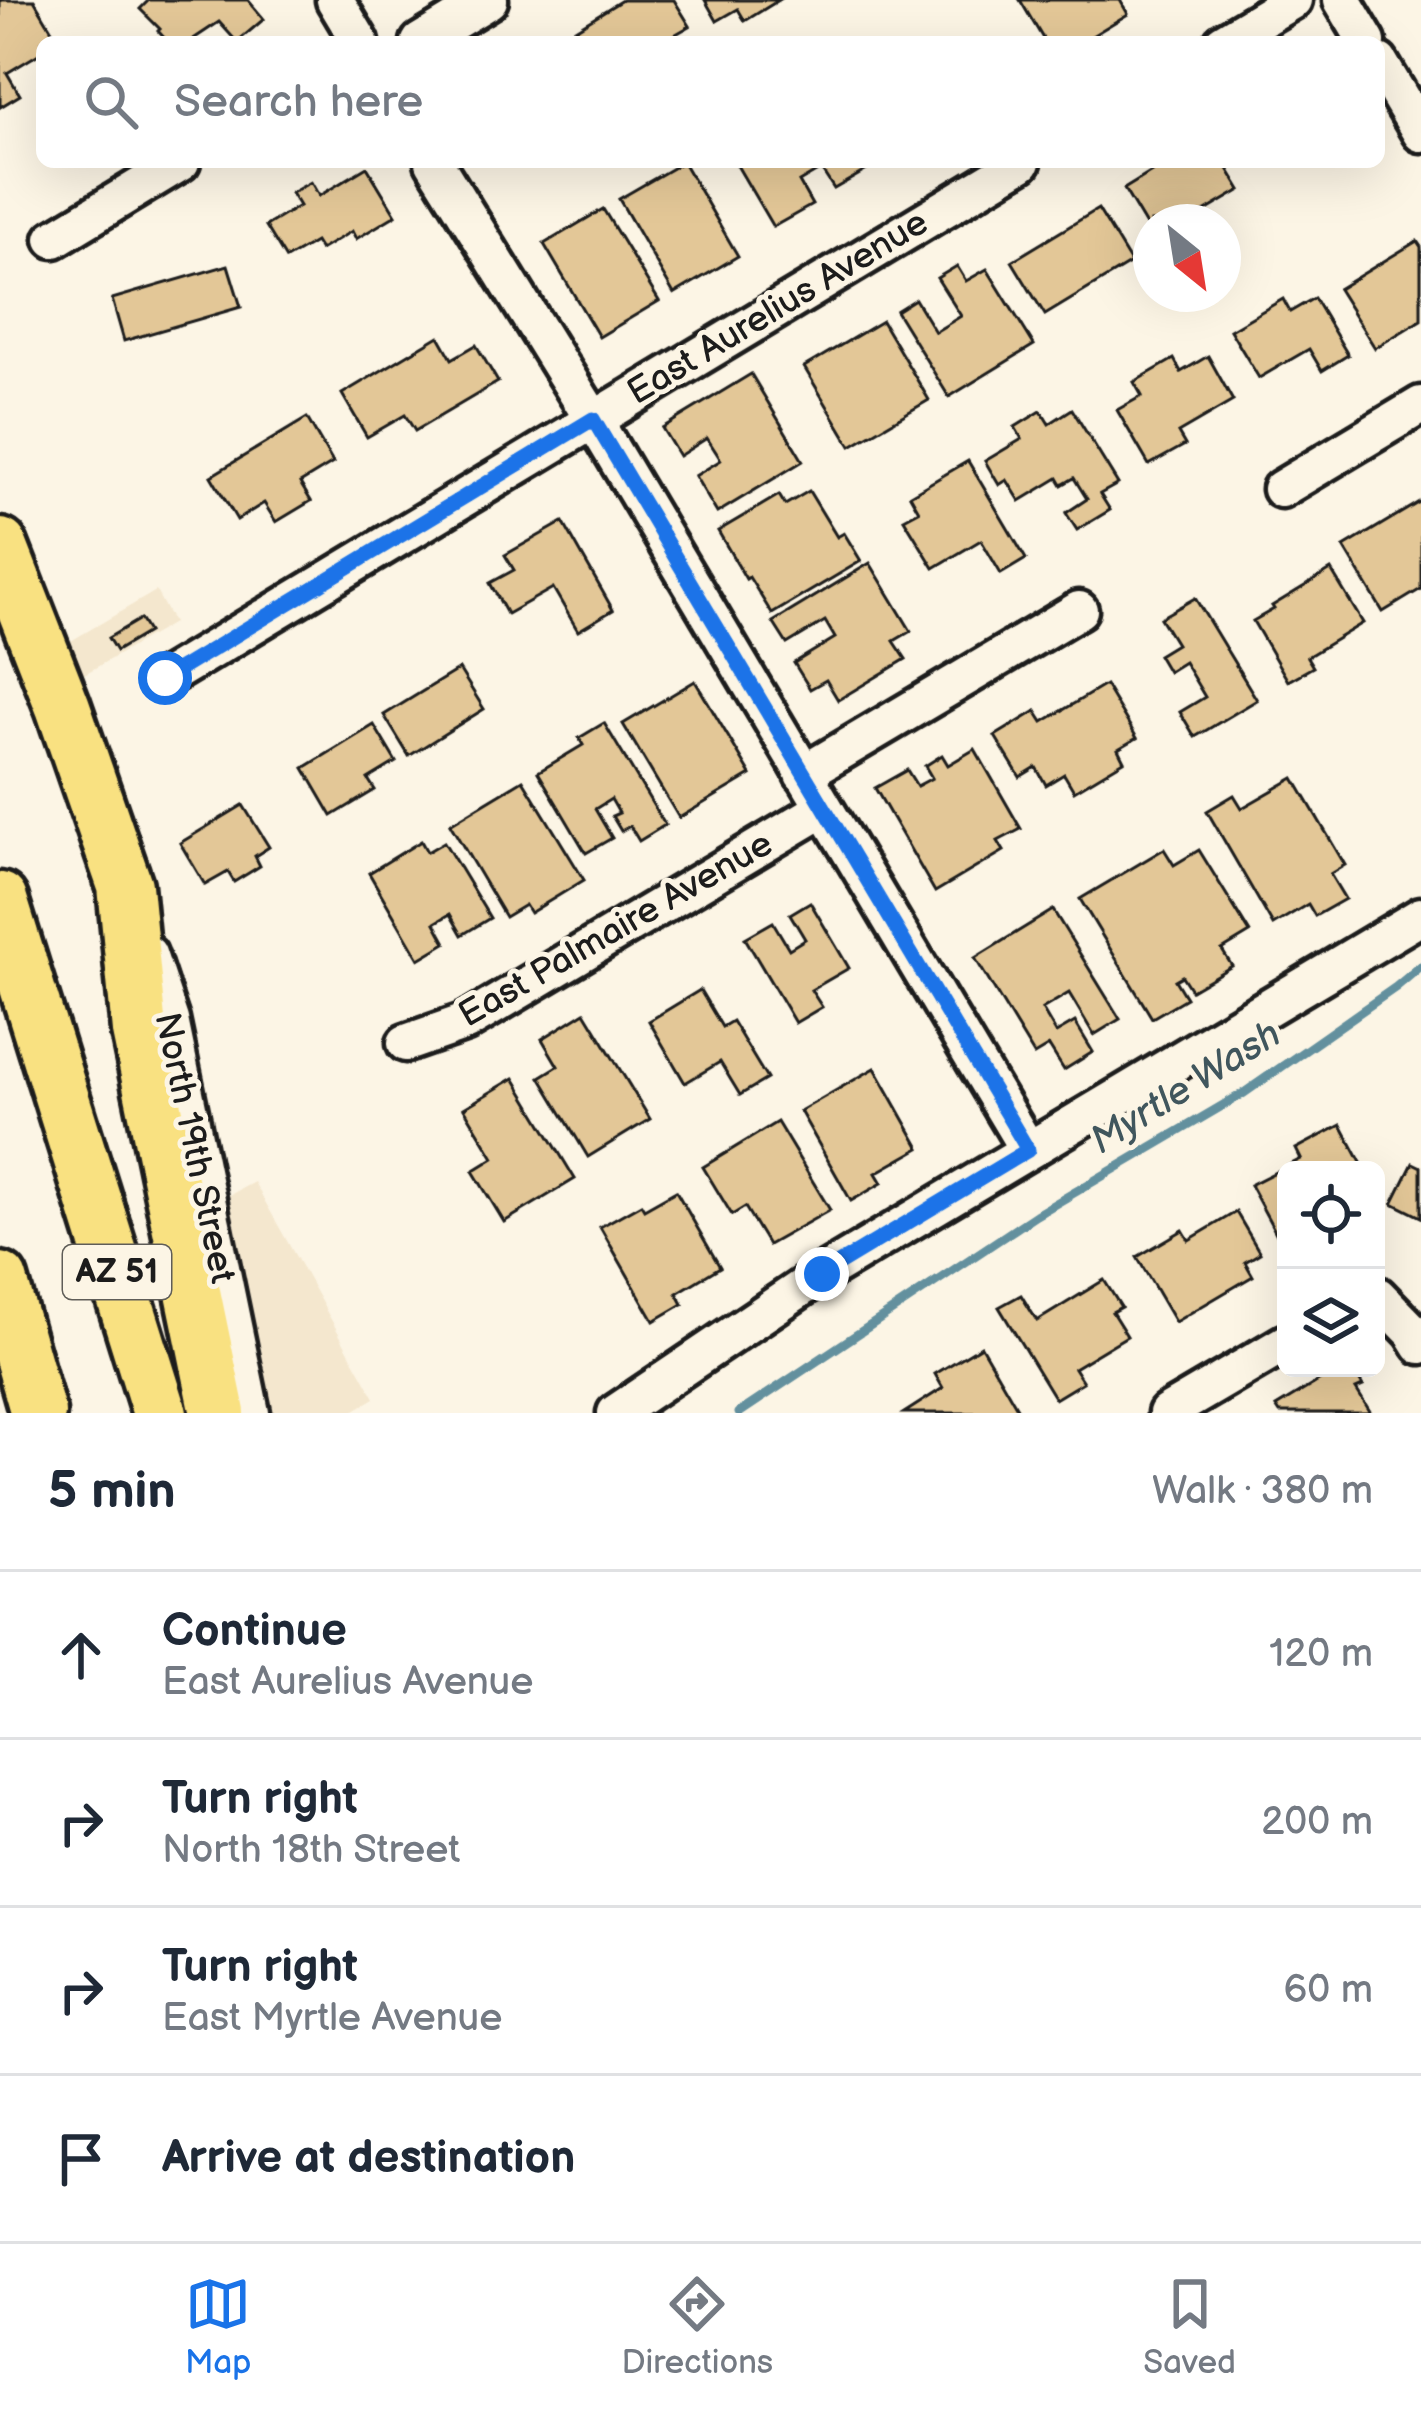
<!DOCTYPE html>
<meta charset="utf-8">
<style>
body{margin:0;font-family:"Balsamiq Sans",sans-serif;background:#f2f2f3;color:#1f2937}
.controls{position:absolute;right:36px;bottom:36px;display:grid;overflow:hidden;border-radius:18px;box-shadow:0 12px 48px #0002}
.controls button{width:108px;height:108px;display:grid;place-items:center;padding:0;border:0;border-bottom:3px solid #e0e1e3;background:#fff;color:#1f2937;font:60px sans-serif}
.compass{position:absolute;left:1133px;top:204px;width:108px;height:108px;border-radius:50%;background:#fff;box-shadow:0 12px 48px #0002;rotate:150deg}
.stop{position:absolute;width:36px;height:36px;margin:-27px;border:9px solid #1a73e8;border-radius:50%;background:#fff}
.stop.end{background:#1a73e8;border-color:#fff;box-shadow:0 3px 12px #0008}
.list{margin:0;padding:0;list-style:none}
h2{display:flex;justify-content:space-between;align-items:center;height:156px;margin:0;padding:0 48px;font-size:51px}
h2 small{font-size:39px;font-weight:400;color:#747a83}
.list li{display:grid;grid-template-columns:78px 1fr auto;gap:36px;align-items:center;box-sizing:border-box;height:168px;padding:0 48px;border-top:3px solid #e0e1e3}
.list b{display:block;font-size:45px;white-space:nowrap}
.list p{margin:0;font-size:39px;white-space:nowrap;color:#747a83}
.list em{font-size:39px;font-style:normal;color:#747a83}
.icon{flex:none;width:66px;height:66px;fill:none;stroke:currentColor;stroke-width:2;stroke-linecap:round;stroke-linejoin:round}
.map{position:relative;flex:none;width:1421px;height:1413px;overflow:hidden}
.search{position:absolute;background:#fff;box-shadow:0 12px 48px #0002;left:36px;right:36px;top:36px;height:132px;display:flex;align-items:center;gap:30px;box-sizing:border-box;padding:0 42px;border-radius:18px;color:#747a83;font-size:45px}
.sheet{height:828px;background:#fff}
nav{display:flex;justify-content:space-around;align-items:center;box-sizing:border-box;height:168px;border-top:3px solid #e0e1e3;background:#fff;font-size:33px;color:#747a83}
nav a{display:grid;justify-items:center;gap:6px}
nav .on{color:#1a73e8}
.map>svg:first-child{display:block}
.built{fill:#f4e7ce}
.lines{fill:none;stroke-linecap:round;stroke-linejoin:round}
.stream{stroke:#63909e;stroke-width:9}
.building{fill:#e3c797;stroke:#1c1c1c;stroke-width:3}
.minor-casing{stroke:#1c1c1c;stroke-width:45}
.highway-casing{stroke:#1c1c1c;stroke-width:63}
.minor{stroke:#fcf5e5;stroke-width:36}
.highway{stroke:#f9e181;stroke-width:54}
.route{stroke:#1a73e8;stroke-width:15}
.labels{text-anchor:middle;dominant-baseline:central;stroke-width:10;stroke-linejoin:round;paint-order:stroke}
.shield{fill:#fcf5e5;stroke:#5f5d58;stroke-width:3}
.shield-label{font-size:33px;font-weight:bold;fill:#1c1c1c}
.street-label{font-size:36px;fill:#1c1c1c;stroke:#fcf5e5}
.water-label{font-size:39px;font-style:italic;fill:#40565d;stroke:#fcf5e5}
</style>
<div class="map">
<svg width="1421" height="1413" viewBox="0 0 1421 1413">
<rect width="100%" height="100%" fill="#fcf5e5"/>
<filter id="ink" filterUnits="userSpaceOnUse"><feTurbulence type="fractalNoise" baseFrequency=".00833" numOctaves="2"/><feDisplacementMap in="SourceGraphic" scale="24" xChannelSelector="R" yChannelSelector="G"/><feConvolveMatrix kernelMatrix="1 2 1 2 8 2 1 2 1" color-interpolation-filters="sRGB"/></filter>
<g filter="url(#ink)">
<!-- built -->
<g class="built">
<path d="M 156,591 L 173,623 L 81,676 L 69,642 Z"/>
<path d="M 254,1182 L 375,1398 L 350,1413 L 267,1413 L 224,1198 Z"/>
</g>
<g class="lines">
<!-- stream -->
<path class="stream" d="M 739,1413 L 1036,1215 L 1244,1093 L 1396,987 L 1421,966"/>
</g>
<!-- building -->
<g class="building">
<path d="M 0,0 L 34,0 L 59,42 L 42,42 L 42,52 L 7,73 L 20,95 L 0,107 Z"/>
<path d="M 149,0 L 248,0 L 264,19 L 237,42 L 219,22 L 189,42 L 168,42 L 158,31 L 160,29 L 140,9 Z"/>
<path d="M 622,0 L 674,0 L 690,26 L 662,42 L 572,42 L 567,34 Z"/>
<path d="M 705,0 L 779,0 L 745,21 L 738,9 L 717,21 Z"/>
<path d="M 1020,0 L 1120,0 L 1128,14 L 1082,42 L 1045,42 Z"/>
<path d="M 683,162 L 738,256 L 674,294 L 619,199 Z"/>
<path d="M 735,162 L 869,162 L 872,167 L 834,189 L 821,169 L 799,182 L 812,205 L 773,227 Z"/>
<path d="M 1168,162 L 1224,162 L 1241,190 L 1187,222 L 1151,222 L 1151,234 L 1124,189 Z"/>
<path d="M 367,167 L 396,215 L 356,239 L 352,231 L 320,250 L 315,242 L 286,259 L 266,226 L 299,206 L 291,193 L 311,182 L 319,196 Z"/>
<path d="M 603,209 L 659,301 L 599,337 L 544,244 Z"/>
<path d="M 1098,209 L 1131,263 L 1045,315 L 1012,261 Z"/>
<path d="M 1417,241 L 1421,247 L 1421,320 L 1375,348 L 1338,289 Z"/>
<path d="M 228,265 L 241,307 L 124,341 L 112,299 Z"/>
<path d="M 957,266 L 966,281 L 987,269 L 1034,345 L 949,397 L 896,311 L 915,299 L 935,332 L 961,316 L 937,278 Z"/>
<path d="M 1314,298 L 1348,355 L 1322,371 L 1309,349 L 1259,378 L 1230,330 L 1283,299 L 1290,312 Z"/>
<path d="M 882,321 L 929,400 L 851,446 L 804,367 Z"/>
<path d="M 439,336 L 452,359 L 476,345 L 498,382 L 415,431 L 405,415 L 367,437 L 342,394 Z"/>
<path d="M 1208,356 L 1233,401 L 1178,433 L 1185,445 L 1149,465 L 1117,410 L 1142,396 L 1134,382 L 1174,359 L 1181,372 Z"/>
<path d="M 751,374 L 803,461 L 717,513 L 695,476 L 721,460 L 707,438 L 679,456 L 662,428 Z"/>
<path d="M 1072,409 L 1118,484 L 1100,494 L 1110,510 L 1077,530 L 1066,513 L 1087,499 L 1074,478 L 1062,485 L 1058,478 L 1020,501 L 1007,480 L 999,485 L 985,461 L 1022,439 L 1015,427 L 1041,411 L 1049,424 Z"/>
<path d="M 307,418 L 333,463 L 300,483 L 311,501 L 276,522 L 264,503 L 237,520 L 211,476 Z"/>
<path d="M 968,461 L 1026,559 L 1001,574 L 981,540 L 934,568 L 904,519 L 919,511 L 910,495 Z"/>
<path d="M 809,491 L 837,537 L 844,533 L 861,561 L 772,614 L 749,577 L 746,579 L 718,531 L 779,495 L 785,505 Z"/>
<path d="M 1421,501 L 1421,589 L 1383,612 L 1344,547 Z"/>
<path d="M 563,522 L 613,610 L 578,631 L 553,588 L 507,614 L 490,583 L 514,570 L 505,555 Z"/>
<path d="M 870,563 L 911,631 L 894,641 L 906,659 L 838,700 L 826,680 L 810,689 L 794,663 L 835,638 L 825,621 L 787,644 L 773,622 Z"/>
<path d="M 1331,570 L 1363,623 L 1307,657 L 1313,667 L 1288,681 L 1253,621 L 1274,609 L 1272,606 Z"/>
<path d="M 1195,598 L 1257,700 L 1195,737 L 1180,712 L 1205,697 L 1184,662 L 1168,672 L 1158,655 L 1176,644 L 1160,618 Z"/>
<path d="M 140,619 L 148,632 L 116,651 L 108,638 Z"/>
<path d="M 459,669 L 484,709 L 409,756 L 384,715 Z"/>
<path d="M 695,681 L 751,775 L 679,818 L 623,724 Z"/>
<path d="M 1105,685 L 1137,738 L 1118,749 L 1124,761 L 1074,791 L 1064,774 L 1046,785 L 1036,767 L 1020,777 L 995,736 L 1036,711 L 1043,722 Z"/>
<path d="M 604,723 L 665,825 L 639,841 L 630,826 L 621,831 L 612,816 L 619,813 L 611,799 L 595,809 L 612,838 L 586,853 L 538,772 L 583,745 L 579,738 Z"/>
<path d="M 374,725 L 396,762 L 368,779 L 375,790 L 332,816 L 304,768 Z"/>
<path d="M 975,749 L 1021,829 L 998,841 L 1004,851 L 935,892 L 875,788 L 907,770 L 917,786 L 932,778 L 925,766 L 942,755 L 948,765 Z"/>
<path d="M 1294,778 L 1345,865 L 1330,874 L 1345,899 L 1315,916 L 1308,904 L 1273,925 L 1207,811 L 1234,795 L 1242,808 Z"/>
<path d="M 523,780 L 584,880 L 530,913 L 525,905 L 505,917 L 450,824 Z"/>
<path d="M 243,805 L 269,847 L 255,856 L 260,866 L 234,882 L 228,872 L 205,885 L 180,843 Z"/>
<path d="M 421,841 L 427,852 L 444,842 L 490,918 L 462,935 L 450,914 L 435,923 L 446,943 L 419,959 L 369,873 Z"/>
<path d="M 1164,849 L 1174,865 L 1199,850 L 1250,933 L 1222,950 L 1232,966 L 1191,990 L 1182,976 L 1175,980 L 1186,998 L 1152,1018 L 1080,899 Z"/>
<path d="M 810,902 L 849,968 L 811,990 L 822,1007 L 795,1023 L 745,938 L 773,922 L 789,949 L 805,939 L 790,914 Z"/>
<path d="M 1053,910 L 1120,1019 L 1094,1035 L 1069,993 L 1042,1009 L 1056,1033 L 1075,1022 L 1093,1052 L 1064,1070 L 1049,1046 L 1034,1055 L 975,958 Z"/>
<path d="M 700,990 L 722,1027 L 732,1021 L 767,1079 L 740,1095 L 720,1062 L 685,1083 L 649,1021 Z"/>
<path d="M 585,1012 L 650,1119 L 588,1157 L 540,1077 L 558,1066 L 542,1039 Z"/>
<path d="M 875,1068 L 920,1148 L 876,1173 L 882,1183 L 851,1201 L 800,1111 Z"/>
<path d="M 514,1078 L 575,1179 L 504,1222 L 473,1171 L 494,1158 L 464,1108 Z"/>
<path d="M 777,1122 L 830,1210 L 768,1245 L 745,1207 L 732,1215 L 703,1167 Z"/>
<path d="M 1341,1125 L 1365,1170 L 1286,1170 L 1286,1231 L 1277,1235 L 1250,1185 L 1301,1159 L 1296,1149 Z"/>
<path d="M 1413,1163 L 1421,1167 L 1421,1217 L 1393,1203 Z"/>
<path d="M 676,1191 L 720,1267 L 677,1293 L 683,1304 L 654,1321 L 600,1227 L 641,1204 L 644,1209 Z"/>
<path d="M 1236,1212 L 1260,1253 L 1245,1262 L 1253,1276 L 1175,1322 L 1137,1257 L 1183,1230 L 1189,1240 Z"/>
<path d="M 1104,1280 L 1121,1307 L 1112,1312 L 1127,1336 L 1074,1368 L 1083,1382 L 1055,1399 L 999,1307 L 1021,1295 L 1037,1321 Z"/>
<path d="M 981,1346 L 1020,1413 L 904,1413 L 943,1388 L 935,1374 Z"/>
<path d="M 1340,1368 L 1352,1368 L 1363,1386 L 1356,1389 L 1371,1413 L 1280,1413 L 1276,1407 Z"/>
</g>
<g class="lines">
<!-- minor casing -->
<g class="minor-casing">
<g id="minor">
<path d="M 335,0 L 360,42"/>
<path d="M 1342,0 L 1367,42"/>
<path d="M 420,42 L 489,0"/>
<path d="M 1223,42 L 1293,0"/>
<path d="M 1379,62 L 1421,133"/>
<path d="M 434,162 L 593,419 L 1028,1150"/>
<path d="M 54,239 L 181,162"/>
<path d="M 1281,489 L 1421,405"/>
<path d="M 165,678 L 1022,162"/>
<path d="M 803,774 L 1079,610"/>
<path d="M 148,954 L 170,1020 L 251,1413"/>
<path d="M 406,1043 L 466,1022 L 823,809"/>
<path d="M 1376,1297 L 1378,1296 L 1413,1332 L 1421,1345"/>
<path d="M 616,1413 L 822,1274 L 1421,916"/>
<path d="M 1167,1413 L 1286,1343"/>
</g>
</g>
<!-- highway casing -->
<g class="highway-casing">
<g id="highway">
<path d="M 0,546 L 63,707 L 125,886 L 139,1031 L 218,1413"/>
<path d="M 0,900 L 160,1413"/>
<path d="M 0,1280 L 38,1413"/>
</g>
</g>
<!-- minor -->
<use href="#minor" class="minor"/>
<!-- highway -->
<use href="#highway" class="highway"/>
</g>
</g>
<g class="lines" filter="url(#ink)">
<!-- route -->
<path class="route" d="M 165,678 L 593,419 L 1028,1150 L 822,1274"/>
</g>
<g class="labels">
<!-- shield labels -->
<rect class="shield" x="63" y="1245" width="108" height="54" rx="9"/>
<g class="shield-label">
<text x="117" y="1272">AZ 51</text>
</g>
<!-- street labels -->
<g class="street-label">
<text transform="translate(778 308) rotate(-31)">East Aurelius Avenue</text>
<text transform="translate(616 930) rotate(-30)">East Palmaire Avenue</text>
<text transform="translate(194 1148) rotate(78)">North 19th Street</text>
</g>
<!-- water labels -->
<g class="water-label">
<text transform="translate(1186 1088) rotate(-32)">Myrtle Wash</text>
</g>
</g>
</svg>
<div class="controls">
<button><svg class="icon" aria-label="locate" viewBox="0 0 24 24"><circle cx="12" cy="12" r="6"/><path d="M12 2v4M12 18v4M2 12h4M18 12h4"/></svg></button>
<button><svg class="icon" aria-label="layers" viewBox="0 0 24 24"><path d="M12 4l9 5-9 5-9-5zM3 14l9 5 9-5"/></svg></button>
</div>
<svg class="compass" viewBox="-18 -18 36 36"><path d="M0-13l5 13h-10z" fill="#e53935"/><path d="M0 13l5-13h-10z" fill="#747a83"/></svg>
<div class="stop" style="left:165px;top:678px"></div>
<div class="stop end" style="left:822px;top:1274px"></div>
<div class="search"><svg class="icon" aria-label="search" viewBox="0 0 24 24"><circle cx="10" cy="10" r="6"/><path d="M15 15l6 6"/></svg>Search here</div>
</div>
<section class="sheet">
<h2>5 min<small>Walk · 380 m</small></h2>
<ul class="list">
<li><svg class="icon" aria-label="ahead" viewBox="0 0 24 24"><path d="M12 20V5M6 11l6-6 6 6"/></svg><div><b>Continue</b><p>East Aurelius Avenue</p></div><em>120 m</em></li>
<li><svg class="icon" aria-label="right" viewBox="0 0 24 24"><path d="M7 20v-9h11M14 6l5 5-5 5"/></svg><div><b>Turn right</b><p>North 18th Street</p></div><em>200 m</em></li>
<li><svg class="icon" aria-label="right" viewBox="0 0 24 24"><path d="M7 20v-9h11M14 6l5 5-5 5"/></svg><div><b>Turn right</b><p>East Myrtle Avenue</p></div><em>60 m</em></li>
<li><svg class="icon" aria-label="arrive" viewBox="0 0 24 24"><path d="M6 21V4h12l-3 4 3 4H6"/></svg><div><b>Arrive at destination</b></div></li>
</ul>
</section>
<nav>
<a class="on"><svg class="icon" aria-label="map" viewBox="0 0 24 24"><path d="M3 6l6-2 6 2 6-2v14l-6 2-6-2-6 2zM9 4v14M15 6v14"/></svg>Map</a>
<a><svg class="icon" aria-label="directions" viewBox="0 0 24 24"><path d="M12 3l9 9-9 9-9-9zM9 14v-3h6M13 9l2 2-2 2"/></svg>Directions</a>
<a><svg class="icon" aria-label="saved" viewBox="0 0 24 24"><path d="M7 4h10v16l-5-4-5 4z"/></svg>Saved</a>
</nav>
